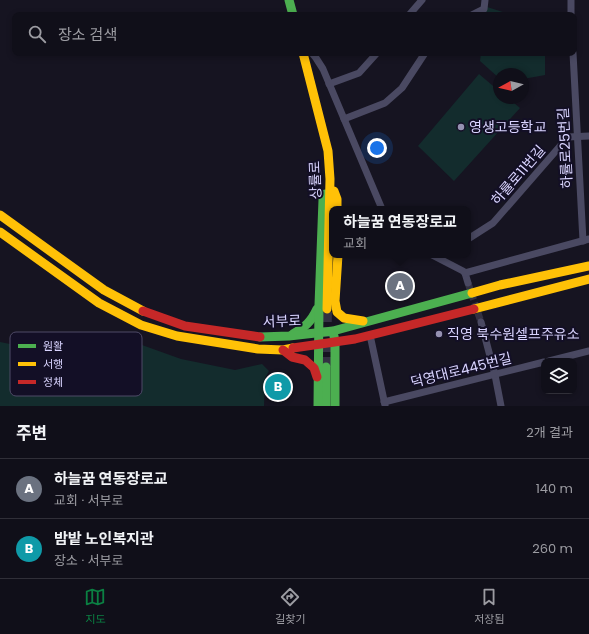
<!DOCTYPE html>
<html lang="ko">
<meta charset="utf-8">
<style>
body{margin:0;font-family:Poppins,"Noto Sans KR",sans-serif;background:#1e1d26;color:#f1f3f6}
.controls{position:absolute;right:12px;bottom:12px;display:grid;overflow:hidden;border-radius:8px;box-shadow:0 2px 6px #0003}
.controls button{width:36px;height:36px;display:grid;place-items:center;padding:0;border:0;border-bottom:1px solid #302f38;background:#100f19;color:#f1f3f6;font:20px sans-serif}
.compass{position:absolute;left:493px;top:68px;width:36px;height:36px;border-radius:50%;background:#100f19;box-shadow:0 2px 6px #0003;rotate:262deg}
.you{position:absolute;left:377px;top:148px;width:14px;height:14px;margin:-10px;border:3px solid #fff;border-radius:50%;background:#1a73e8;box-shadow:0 0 0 6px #1a73e833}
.badge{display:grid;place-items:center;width:26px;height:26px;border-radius:50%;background:#0b8043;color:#fff;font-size:13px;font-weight:700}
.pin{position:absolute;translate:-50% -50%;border:2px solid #fff;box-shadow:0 1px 4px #0006}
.popup{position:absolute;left:329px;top:206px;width:142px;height:52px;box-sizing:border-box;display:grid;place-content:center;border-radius:8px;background:#100f19;filter:drop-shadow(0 1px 3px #0005);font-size:13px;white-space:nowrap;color:#9c9ca2}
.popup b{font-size:15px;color:#f1f3f6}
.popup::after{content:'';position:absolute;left:50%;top:100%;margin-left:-8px;border:8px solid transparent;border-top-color:#100f19}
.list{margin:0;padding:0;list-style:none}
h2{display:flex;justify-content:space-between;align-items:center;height:52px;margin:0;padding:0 16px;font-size:17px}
h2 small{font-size:13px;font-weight:400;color:#9c9ca2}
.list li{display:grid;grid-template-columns:26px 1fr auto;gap:12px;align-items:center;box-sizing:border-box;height:60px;padding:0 16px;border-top:1px solid #302f38}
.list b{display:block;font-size:15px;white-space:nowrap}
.list p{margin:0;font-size:13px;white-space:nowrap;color:#9c9ca2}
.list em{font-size:13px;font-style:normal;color:#9c9ca2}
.icon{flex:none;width:22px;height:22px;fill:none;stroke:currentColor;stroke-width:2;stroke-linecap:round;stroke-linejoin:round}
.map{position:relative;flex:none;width:589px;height:406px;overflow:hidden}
.search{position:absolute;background:#100f19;box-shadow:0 2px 6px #0003;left:12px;right:12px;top:12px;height:44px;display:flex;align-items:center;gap:10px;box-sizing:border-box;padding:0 14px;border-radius:8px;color:#9c9ca2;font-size:15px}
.sheet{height:172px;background:#100f19}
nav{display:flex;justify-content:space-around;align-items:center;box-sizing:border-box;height:56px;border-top:1px solid #302f38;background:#100f19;font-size:11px;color:#9c9ca2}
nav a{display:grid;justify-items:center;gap:2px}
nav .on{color:#0b8043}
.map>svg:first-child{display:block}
.green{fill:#132c2d}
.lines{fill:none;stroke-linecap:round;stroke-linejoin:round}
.street-tunnel{stroke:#333142;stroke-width:7;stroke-dasharray:7 3.5;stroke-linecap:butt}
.secondary-tunnel{stroke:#333142;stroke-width:10;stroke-dasharray:10 5;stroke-linecap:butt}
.street{stroke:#4a4962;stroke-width:7}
.fast{stroke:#4caf50;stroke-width:9}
.slow{stroke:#ffc107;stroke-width:9}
.jam{stroke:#c62828;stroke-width:9}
.poi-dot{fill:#9591b1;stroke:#130f26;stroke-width:1.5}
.labels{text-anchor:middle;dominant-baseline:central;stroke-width:4;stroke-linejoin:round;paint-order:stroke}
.poi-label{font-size:14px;fill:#d9d4ff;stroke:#130f26;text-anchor:start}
.street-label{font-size:14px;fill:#d9d4ff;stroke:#130f26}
.key{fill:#130f26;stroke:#4e4a67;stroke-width:1}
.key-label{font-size:11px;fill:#d9d4ff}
</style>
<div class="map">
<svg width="589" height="406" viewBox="0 0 589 406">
<rect width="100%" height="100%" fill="#161421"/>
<!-- green -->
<g class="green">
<path d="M 487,7 L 512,15 L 478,15 Z"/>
<path d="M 481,53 L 545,53 L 545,75 L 523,79 L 523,74 L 499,74 L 499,78 L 480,61 Z"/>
<path d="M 479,74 L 499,91 L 499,98 L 508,98 L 520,108 L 454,181 L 418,146 Z"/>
<path d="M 128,340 L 181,359 L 235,370 L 262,364 L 269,371 L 265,378 L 264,406 L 0,406 L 0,342 L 30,348 L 50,359 L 63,381 L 68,395 L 96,394 L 98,362 Z"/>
</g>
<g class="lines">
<!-- street-tunnel -->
<path class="street-tunnel" d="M 468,283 L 481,322"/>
<!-- secondary-tunnel -->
<path class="secondary-tunnel" d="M 326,367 L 327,309"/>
<!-- street -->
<g class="street">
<path d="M 571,0 L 571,15"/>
<path d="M 409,15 L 422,0"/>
<path d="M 472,15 L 484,9 L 485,0"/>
<path d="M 312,53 L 316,58 L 323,69 L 382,209"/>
<path d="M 573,53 L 583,241"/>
<path d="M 329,84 L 359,73 L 377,53"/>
<path d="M 344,119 L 385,103 L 402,88 L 425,53"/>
<path d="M 468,239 L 493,223 L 568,137 L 589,136"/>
<path d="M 432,255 L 463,271 L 465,273 L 468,283"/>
<path d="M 465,273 L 589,239"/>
<path d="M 481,322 L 495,375 L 501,406"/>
<path d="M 370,335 L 385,405"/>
<path d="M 549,361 L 589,351"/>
<path d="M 384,402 L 544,362"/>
</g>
<!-- fast -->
<g class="fast">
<path d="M 289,0 L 293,15"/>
<path d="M 293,334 C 305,327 311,322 317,309"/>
<path d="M 334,336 L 335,342 L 335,406"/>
<path d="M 260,337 L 289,336 L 333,331 L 472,293"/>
<path d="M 326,367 L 326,406"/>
<path d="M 318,406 L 319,305 L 323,200 L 325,194"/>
</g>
<!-- slow -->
<g class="slow">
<path d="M 303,53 L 328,151 L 330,179 L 327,309"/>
<path d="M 334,191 L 337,199 L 337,209"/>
<path d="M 0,215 L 104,290 L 143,311"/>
<path d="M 0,232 L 99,303 L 141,325 L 177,336 L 258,349 L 283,350 L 293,348"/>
<path d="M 338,255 L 335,301 L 337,312 L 344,318 L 363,321"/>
<path d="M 472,293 L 500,285 L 589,266"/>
<path d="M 474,309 L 589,279"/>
</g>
<!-- jam -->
<g class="jam">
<path d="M 143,311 L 185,326 L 260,337"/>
<path d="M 293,348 L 355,339 L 474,309"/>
<path d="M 283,350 L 292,357 L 305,360 L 314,368 L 317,377"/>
</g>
</g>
<!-- markers -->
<g class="poi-dot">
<circle cx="461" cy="127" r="4"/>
<circle cx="439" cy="334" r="4"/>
</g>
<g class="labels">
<!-- poi labels -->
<g class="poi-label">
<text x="469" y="127">영생고등학교</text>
<text x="447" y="334">직영 북수원셀프주유소</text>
</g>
<!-- street labels -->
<g class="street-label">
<text transform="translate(565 148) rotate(-93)">하률로25번길</text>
<text transform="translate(518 175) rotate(-49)">하률로11번길</text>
<text transform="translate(315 180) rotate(-92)">상률로</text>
<text transform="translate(282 321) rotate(-2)">서부로</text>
<text transform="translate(461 370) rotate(-14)">덕영대로445번길</text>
</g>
</g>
<!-- legend -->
<rect x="10" y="332" width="132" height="64" rx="6" class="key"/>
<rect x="18" y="344" width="18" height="4" fill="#4caf50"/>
<rect x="18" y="362" width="18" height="4" fill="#ffc107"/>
<rect x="18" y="380" width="18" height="4" fill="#c62828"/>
<g class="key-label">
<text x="43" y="350">원활</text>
<text x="43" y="368">서행</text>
<text x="43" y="386">정체</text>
</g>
</svg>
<div class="controls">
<button><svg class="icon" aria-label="layers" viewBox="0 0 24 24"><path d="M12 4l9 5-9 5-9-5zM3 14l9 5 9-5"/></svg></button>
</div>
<svg class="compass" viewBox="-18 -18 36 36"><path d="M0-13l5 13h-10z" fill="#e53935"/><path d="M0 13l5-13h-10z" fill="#9c9ca2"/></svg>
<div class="you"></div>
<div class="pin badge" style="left:400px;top:286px;background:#6b7280">A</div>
<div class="popup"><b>하늘꿈 연동장로교</b>교회</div>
<div class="pin badge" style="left:278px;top:387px;background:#0f9aa8">B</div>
<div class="search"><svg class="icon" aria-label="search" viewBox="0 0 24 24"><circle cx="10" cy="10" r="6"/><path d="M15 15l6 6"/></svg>장소 검색</div>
</div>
<section class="sheet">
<h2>주변<small>2개 결과</small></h2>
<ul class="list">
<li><span class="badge" style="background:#6b7280">A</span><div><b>하늘꿈 연동장로교</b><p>교회 · 서부로</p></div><em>140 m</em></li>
<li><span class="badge" style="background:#0f9aa8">B</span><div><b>밤밭 노인복지관</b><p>장소 · 서부로</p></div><em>260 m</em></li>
</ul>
</section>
<nav>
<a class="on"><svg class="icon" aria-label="map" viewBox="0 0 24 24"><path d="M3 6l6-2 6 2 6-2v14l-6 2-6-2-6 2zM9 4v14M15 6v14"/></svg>지도</a>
<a><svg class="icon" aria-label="directions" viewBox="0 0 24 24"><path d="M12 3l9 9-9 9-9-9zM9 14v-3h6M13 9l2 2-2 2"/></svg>길찾기</a>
<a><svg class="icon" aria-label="saved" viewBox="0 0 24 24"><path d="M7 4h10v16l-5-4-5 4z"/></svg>저장됨</a>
</nav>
